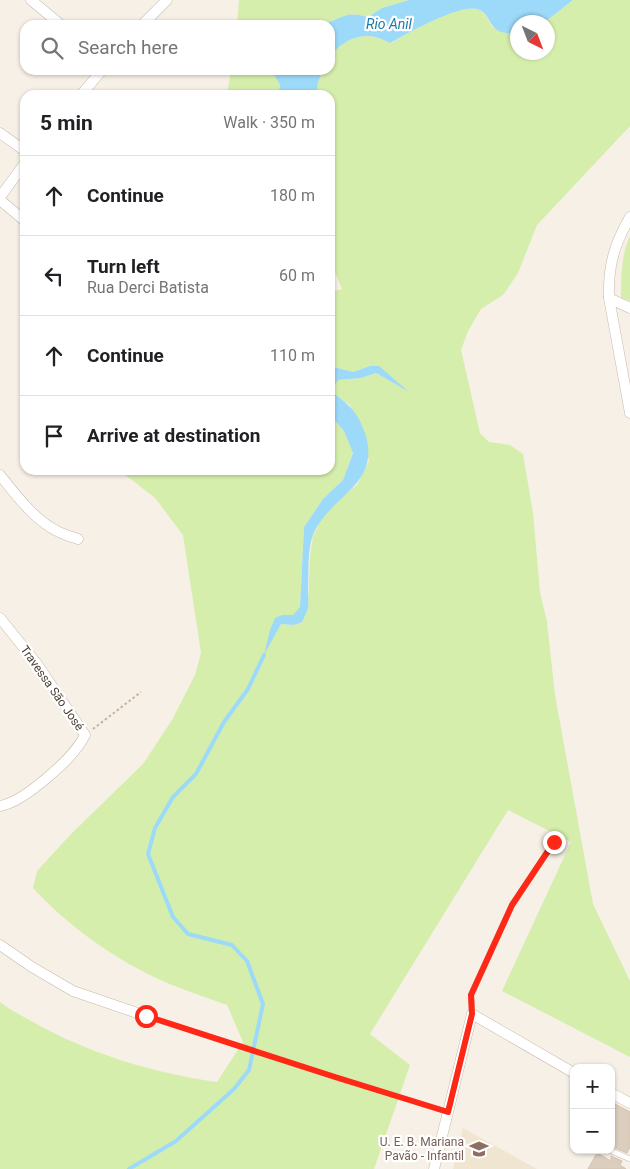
<!DOCTYPE html>
<meta charset="utf-8">
<style>
body{margin:0;font-family:Roboto,sans-serif;background:#f2f2f2;color:#202124}
.controls{position:absolute;right:15px;bottom:15px;display:grid;overflow:hidden;border-radius:10px;box-shadow:0 1px 4px #0004}
.controls button{width:45px;height:45px;display:grid;place-items:center;padding:0;border:0;border-bottom:1px solid #e0e0e0;background:#fff;color:#202124;font:25px sans-serif}
.compass{position:absolute;left:510px;top:15px;width:45px;height:45px;border-radius:50%;background:#fff;box-shadow:0 1px 4px #0004;rotate:138deg}
.stop{position:absolute;width:15px;height:15px;margin:-11px;border:4px solid #ff2715;border-radius:50%;background:#fff}
.stop.end{background:#ff2715;border-color:#fff;box-shadow:0 1px 5px #0008}
.list{margin:0;padding:0;list-style:none}
h2{display:flex;justify-content:space-between;align-items:center;height:65px;margin:0;padding:0 20px;font-size:21px}
h2 small{font-size:16px;font-weight:400;color:#757577}
.list li{display:grid;grid-template-columns:32px 1fr auto;gap:15px;align-items:center;box-sizing:border-box;height:80px;padding:0 20px;border-top:1px solid #e0e0e0}
.list b{display:block;font-size:19px;white-space:nowrap}
.list p{margin:0;font-size:16px;white-space:nowrap;color:#757577}
.list em{font-size:16px;font-style:normal;color:#757577}
.icon{flex:none;width:28px;height:28px;fill:none;stroke:currentColor;stroke-width:2;stroke-linecap:round;stroke-linejoin:round}
.map{position:relative;flex:none;width:630px;height:1169px;overflow:hidden}
.search{position:absolute;background:#fff;box-shadow:0 1px 4px #0004;left:20px;top:20px;width:315px;height:55px;display:flex;align-items:center;gap:12px;box-sizing:border-box;padding:0 18px;border-radius:15px;color:#757577;font-size:19px}
.panel{position:absolute;background:#fff;box-shadow:0 1px 4px #0004;left:20px;top:90px;width:315px;height:385px;border-radius:15px}
.map>svg:first-child{display:block}
.education{fill:#f0e5d0}
.green{fill:#d5eeac}
.water{fill:#9ddaf9}
.lines{fill:none;stroke-linecap:round;stroke-linejoin:round}
.stream{stroke:#9ddaf9;stroke-width:4}
.building{fill:#dccebe;stroke:#d4c2ae}
.lane-casing{stroke:#c5baac;stroke-width:6}
.street-casing{stroke:#c5baac;stroke-width:11}
.path{stroke:#c6b298;stroke-width:2;stroke-dasharray:2.5 2.5;stroke-linecap:butt}
.lane{stroke:#fff;stroke-width:5}
.street{stroke:#fff;stroke-width:10}
.route{stroke:#ff2715;stroke-width:6}
.labels{text-anchor:middle;dominant-baseline:central;stroke-width:4.5;stroke-linejoin:round;paint-order:stroke}
.street-label{font-size:12px;fill:#4a4035;stroke:#fff}
.education-label{font-size:12px;fill:#785e54;stroke:#fff;text-anchor:end}
.water-label{font-size:14px;font-style:italic;fill:#1f79a8;stroke:#fff}
</style>
<div class="map">
<svg width="630" height="1169" viewBox="0 0 630 1169">
<rect width="100%" height="100%" fill="#f6f0e7"/>
<!-- education -->
<path class="education" d="M 463,1128 L 537,1169 L 453,1169 Z"/>
<!-- green -->
<g class="green">
<path d="M 239,0 L 409,0 L 382,8 L 368,17 C 344,10 342,19 321,25 L 237,25 Z"/>
<path d="M 573,0 L 630,0 L 630,126 L 537,225 L 518,273 L 503,295 L 481,309 L 468,331 L 461,350 L 480,433 L 489,442 L 510,445 L 523,454 L 533,513 L 540,592 L 547,622 L 555,695 L 593,904 L 630,981 L 630,1057 L 502,991 L 571,842 L 508,810 L 370,1034 L 410,1065 L 374,1169 L 0,1169 L 0,1002 C 10,1010 22,1016 33,1022 C 90,1054 153,1073 217,1082 L 243,1042 L 227,1005 C 211,999 195,994 180,988 C 125,967 73,931 33,888 L 37,871 L 71,834 L 143,764 L 172,720 L 195,675 L 201,653 L 183,535 L 155,498 L 119,470 L 330,470 L 330,415 L 344,431 L 353,452 L 343,480 L 323,499 L 304,527 L 300,607 L 293,616 L 282,615 L 276,632 L 281,624 L 294,625 L 308,607 L 310,556 L 313,536 L 322,518 L 337,501 L 357,485 L 369,461 L 350,405 L 332,393 L 333,387 L 338,380 L 361,378 L 376,373 L 406,390 L 370,366 L 353,372 L 330,366 L 330,292 L 342,289 L 330,260 L 330,95 L 316,95 L 318,82 L 323,70 L 330,70 L 330,58 C 339,43 357,33 375,37 C 380,38 386,41 391,43 C 408,33 459,3 477,9 C 485,12 489,20 492,27 L 517,33 L 518,52 L 548,52 L 548,22 L 545,22 Z"/>
<path d="M 231,70 L 273,70 L 273,73 L 280,85 L 278,95 L 227,95 Z"/>
<path d="M 630,236 L 630,301 L 621,298 C 621,278 621,255 630,236 Z"/>
</g>
<!-- water -->
<g class="water">
<path d="M 409,0 L 573,0 L 545,22 L 518,22 L 517,33 C 485,36 495,15 477,9 C 459,4 408,33 390,43 C 386,41 380,38 375,37 C 357,33 339,43 330,58 L 330,25 L 321,25 C 342,19 344,10 368,17 L 382,8 Z"/>
<path d="M 273,70 L 323,70 L 318,82 L 316,95 L 278,95 L 280,85 L 273,73 Z"/>
<path d="M 330,366 L 353,372 L 370,366 L 379,366 L 409,392 L 376,373 L 361,378 L 338,380 L 333,387 L 333,393 C 350,405 358,413 365,433 C 382,486 330,494 313,535 C 307,551 309,572 308,588 C 308,594 309,602 308,608 C 307,612 304,617 302,622 L 294,625 L 281,624 L 264,655 L 270,630 L 275,618 L 282,615 L 293,615 L 300,607 L 304,527 L 323,499 L 343,480 L 353,453 L 344,431 L 330,415 Z"/>
</g>
<g class="lines">
<!-- stream -->
<path class="stream" d="M 129,1169 L 176,1141 L 234,1089 L 249,1070 L 263,1004 L 247,961 L 232,945 L 188,934 L 173,917 L 148,854 L 155,828 L 173,797 L 196,774 L 224,722 L 248,689 L 264,655"/>
</g>
<!-- building -->
<g class="building">
<path d="M 615,1104 L 630,1112 L 630,1147 L 627,1153 L 611,1146 L 611,1112 Z"/>
<path d="M 597,1153 L 611,1161 L 611,1156 L 622,1161 L 620,1165 L 626,1169 L 588,1169 Z"/>
</g>
<g class="lines">
<!-- lane casing -->
<g class="lane-casing">
<g id="lane">
<path d="M 472,1014 L 471,995 L 496,940 L 512,905 L 554,842"/>
<path d="M 609,1150 L 630,1159"/>
</g>
</g>
<!-- street casing -->
<g class="street-casing">
<g id="street">
<path d="M 31,0 L 61,25"/>
<path d="M 142,25 L 167,0"/>
<path d="M 81,95 L 102,70"/>
<path d="M 0,133 L 25,151"/>
<path d="M 0,197 L 25,163"/>
<path d="M 0,200 L 25,221"/>
<path d="M 630,217 C 614,245 608,266 609,298 L 630,413"/>
<path d="M 609,298 L 630,308"/>
<path d="M 0,475 C 16,495 35,521 59,532 C 65,535 72,537 78,539"/>
<path d="M 0,618 L 37,664 L 85,735 C 75,757 24,802 0,806"/>
<path d="M 0,945 L 32,967 L 73,991 L 146,1016"/>
<path d="M 611,1093 L 630,1103"/>
<path d="M 434,1169 L 472,1014 L 574,1073"/>
</g>
</g>
<!-- path -->
<g class="path">
<path d="M 93,729 L 141,692"/>
<path d="M 155,1019 L 335,1077 L 439,1109"/>
</g>
<!-- lane -->
<use href="#lane" class="lane"/>
<!-- street -->
<use href="#street" class="street"/>
</g>
<g class="lines">
<!-- route -->
<path class="route" d="M 146,1016 L 335,1077 L 448,1112 L 472,1014 L 471,995 L 512,905 L 554,842"/>
</g>
<!-- icons -->
<defs>
<g id="school-bare" transform="scale(1.5)"><path d="M0-5L7-2L0 1L-7-2ZM-4 1L0 2.5L4 1V4Q0 6-4 4Z" fill="#8d6e63" stroke="#fff" stroke-width="2.5" paint-order="stroke"/></g>
</defs>
<g fill-rule="evenodd">
<use href="#school-bare" x="479" y="1149"/>
</g>
<g class="labels">
<!-- street labels -->
<g class="street-label">
<text transform="translate(52 688) rotate(55)">Travessa São José</text>
</g>
<!-- education labels -->
<g class="education-label">
<text x="464" y="1142">U. E. B. Mariana<tspan x="464" dy="14">Pavão - Infantil</tspan></text>
</g>
<!-- water labels -->
<g class="water-label">
<text x="389" y="24">Rio Anil</text>
</g>
</g>
</svg>
<div class="controls">
<button>+</button>
<button>−</button>
</div>
<svg class="compass" viewBox="-18 -18 36 36"><path d="M0-13l5 13h-10z" fill="#e53935"/><path d="M0 13l5-13h-10z" fill="#757577"/></svg>
<div class="stop" style="left:146px;top:1016px"></div>
<div class="stop end" style="left:554px;top:842px"></div>
<div class="search"><svg class="icon" aria-label="search" viewBox="0 0 24 24"><circle cx="10" cy="10" r="6"/><path d="M15 15l6 6"/></svg>Search here</div>
<section class="panel">
<h2>5 min<small>Walk · 350 m</small></h2>
<ul class="list">
<li><svg class="icon" aria-label="ahead" viewBox="0 0 24 24"><path d="M12 20V5M6 11l6-6 6 6"/></svg><div><b>Continue</b></div><em>180 m</em></li>
<li><svg class="icon" aria-label="left" viewBox="0 0 24 24"><path d="M17 20v-9H6M10 6l-5 5 5 5"/></svg><div><b>Turn left</b><p>Rua Derci Batista</p></div><em>60 m</em></li>
<li><svg class="icon" aria-label="ahead" viewBox="0 0 24 24"><path d="M12 20V5M6 11l6-6 6 6"/></svg><div><b>Continue</b></div><em>110 m</em></li>
<li><svg class="icon" aria-label="arrive" viewBox="0 0 24 24"><path d="M6 21V4h12l-3 4 3 4H6"/></svg><div><b>Arrive at destination</b></div></li>
</ul>
</section>
</div>
